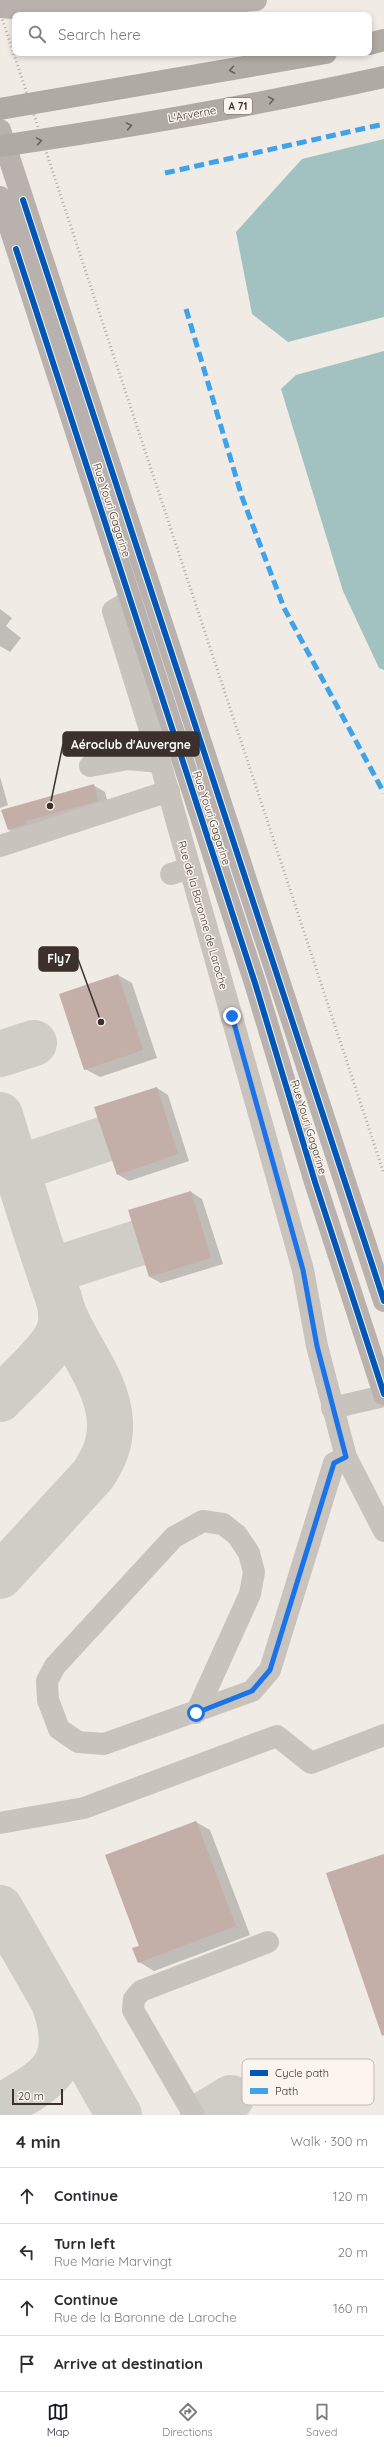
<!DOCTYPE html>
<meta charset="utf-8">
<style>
body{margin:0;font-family:Quicksand,sans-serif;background:#f7f7f7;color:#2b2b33}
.scale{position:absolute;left:12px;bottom:10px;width:51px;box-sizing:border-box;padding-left:4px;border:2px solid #3b302b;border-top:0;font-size:11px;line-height:14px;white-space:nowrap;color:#3b302b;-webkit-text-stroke:3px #fbf5ee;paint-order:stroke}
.stop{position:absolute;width:12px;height:12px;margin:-9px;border:3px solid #1a73e8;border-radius:50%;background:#fff}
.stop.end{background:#1a73e8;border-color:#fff;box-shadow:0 1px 4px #0008}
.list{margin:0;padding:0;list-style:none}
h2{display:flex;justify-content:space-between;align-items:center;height:52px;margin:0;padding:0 16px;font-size:17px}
h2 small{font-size:13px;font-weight:400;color:#7c7c81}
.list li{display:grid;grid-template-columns:26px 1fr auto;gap:12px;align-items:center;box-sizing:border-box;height:56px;padding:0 16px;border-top:1px solid #e1e1e2}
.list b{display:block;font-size:15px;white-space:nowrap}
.list p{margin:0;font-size:13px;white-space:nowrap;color:#7c7c81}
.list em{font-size:13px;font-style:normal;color:#7c7c81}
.icon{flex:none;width:22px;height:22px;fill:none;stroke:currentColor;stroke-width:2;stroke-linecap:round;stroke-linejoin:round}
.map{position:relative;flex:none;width:384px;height:2115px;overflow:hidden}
.search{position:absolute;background:#fff;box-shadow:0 2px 6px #0003;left:12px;right:12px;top:12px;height:44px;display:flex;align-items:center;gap:10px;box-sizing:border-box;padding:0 14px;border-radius:8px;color:#7c7c81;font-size:15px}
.sheet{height:276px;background:#fff}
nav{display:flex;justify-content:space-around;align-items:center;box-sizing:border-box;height:56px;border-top:1px solid #e1e1e2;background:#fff;font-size:11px;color:#7c7c81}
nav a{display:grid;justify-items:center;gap:2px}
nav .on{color:#111827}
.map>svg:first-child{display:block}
.water{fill:#a1c2c1}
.shadow{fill:#0003}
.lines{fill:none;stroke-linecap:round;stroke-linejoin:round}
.taxiway{stroke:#d0ccc6;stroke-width:46}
.building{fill:#c3afa7}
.minor{stroke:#c9c3be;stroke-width:22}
.major{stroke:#b8b1ad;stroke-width:22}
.highway{stroke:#afaaa4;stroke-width:22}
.rail{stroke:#b1aca8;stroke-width:3;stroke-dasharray:1 3;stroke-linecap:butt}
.quiet{stroke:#3fa3eb;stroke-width:5;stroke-dasharray:10 5;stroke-linecap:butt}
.cycleway-casing{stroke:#fbf5ee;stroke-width:8}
.cycleway{stroke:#0057b8;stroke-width:6}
.oneway{stroke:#69615b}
.route{stroke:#1a73e8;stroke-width:5}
.labels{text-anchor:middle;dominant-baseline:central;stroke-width:3;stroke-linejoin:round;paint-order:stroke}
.shield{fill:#fbf5ee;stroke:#756b66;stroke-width:1}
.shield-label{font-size:10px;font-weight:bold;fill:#3b302b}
.street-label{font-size:11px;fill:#3b302b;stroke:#fbf5ee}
.key{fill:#fbf5ee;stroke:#c1bab4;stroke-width:1}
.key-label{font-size:11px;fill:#3b302b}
.leader{fill:none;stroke:#3b302b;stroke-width:1.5}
.callout-dot{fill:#3b302b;stroke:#fbf5ee;stroke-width:1.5}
.callout{fill:#3b302b;stroke:#3b302b;stroke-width:1.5}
.callout-label{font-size:12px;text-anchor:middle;font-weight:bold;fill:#fff}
</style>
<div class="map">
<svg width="384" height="2115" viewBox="0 0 384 2115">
<rect width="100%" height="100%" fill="#f0ebe5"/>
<!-- water -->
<g class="water">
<path d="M 384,139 L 384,317 L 288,342 L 252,314 L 236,232 L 302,159 Z"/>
<path d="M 384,351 L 384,670 L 379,668 L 343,591 L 281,389 L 296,375 Z"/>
</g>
<!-- shadow -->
<g class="shadow">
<path d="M 0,609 L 12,618 L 6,626 L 21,638 L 10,652 L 0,646 Z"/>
<path d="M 0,777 L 8,805 L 0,808 Z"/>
<path d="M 93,785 L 105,792 L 109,807 L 21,836 L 9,830 Z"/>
<path d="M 118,975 L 132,983 L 157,1058 L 100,1077 L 85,1069 Z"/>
<path d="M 157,1088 L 168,1095 L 189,1161 L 129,1181 L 117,1174 Z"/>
<path d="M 191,1192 L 202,1199 L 223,1264 L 161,1283 L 150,1277 Z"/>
<path d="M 196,1822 L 210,1830 L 250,1935 L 154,1971 L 139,1962 L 140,1946 Z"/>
</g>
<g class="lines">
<!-- taxiway -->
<g class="taxiway">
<path d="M 0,1054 L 34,1043"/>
<path d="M 0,1115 C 20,1181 40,1249 64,1314 C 78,1349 108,1382 110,1422 C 111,1443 104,1458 93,1475 L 0,1576"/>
<path d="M 22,1181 L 22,1170 L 28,1165 L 105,1139"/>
<path d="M 47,1260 L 52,1266 L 60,1268 L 138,1243"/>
<path d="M 0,1399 C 14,1384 53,1350 59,1331 C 63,1321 61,1309 59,1298"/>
<path d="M 0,1908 L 119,2115"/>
<path d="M 0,2107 C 47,2080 76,2066 55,2006"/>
<path d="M 203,2115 L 231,2098"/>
</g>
</g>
<!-- building -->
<g class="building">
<path d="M 94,784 L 98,801 L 26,821 L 27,824 L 8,830 L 1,810 Z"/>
<path d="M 118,974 L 143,1050 L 84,1070 L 59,994 Z"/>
<path d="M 157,1087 L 178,1154 L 117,1175 L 94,1107 Z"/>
<path d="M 191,1191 L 211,1258 L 149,1277 L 128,1210 Z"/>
<path d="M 196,1821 L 236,1926 L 138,1963 L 132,1948 L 139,1946 L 105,1855 Z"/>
<path d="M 384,1854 L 384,2035 L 382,2036 L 326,1873 Z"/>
</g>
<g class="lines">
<!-- minor -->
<g class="minor">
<path d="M 131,600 L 113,611 L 160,762 L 303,1270 L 317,1346 L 346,1457 L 384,1531"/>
<path d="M 90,766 L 128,759 L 160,762"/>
<path d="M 0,846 L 169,791"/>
<path d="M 171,874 L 190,868"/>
<path d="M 332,1408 L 384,1396"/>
<path d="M 196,1713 L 250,1594 L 254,1572 L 249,1553 L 237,1535 L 223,1524 L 203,1521 L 174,1537 L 55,1666 L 47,1681 L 48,1700 L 59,1729 L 78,1742 L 104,1744 L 252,1691 L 270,1670 L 334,1463 L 346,1457"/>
<path d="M 0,1823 L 84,1808 L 277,1736 L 311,1763 L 384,1735"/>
<path d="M 194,2115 L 133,2010 L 134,1999 L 141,1991 L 268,1942"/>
</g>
<!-- major -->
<g class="major">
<path d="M 0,7 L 35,10 L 146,10 L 256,0"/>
<path d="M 0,130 L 384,1301"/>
<path d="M 0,197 L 255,983 L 315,1182 L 384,1394"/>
</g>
<!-- highway -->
<g class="highway">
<path d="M 369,44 L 384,40"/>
<path d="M 0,109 L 326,53"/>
<path d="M 0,146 C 129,127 257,105 384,77"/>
</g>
<!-- rail -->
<path class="rail" d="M 0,12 L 384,1174"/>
<!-- quiet -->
<g class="quiet">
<path d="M 165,173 L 384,124"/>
<path d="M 186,309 L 242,497 L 284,608 L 384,793"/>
</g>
<!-- cycleway casing -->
<g class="cycleway-casing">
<g id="cycleway">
<path d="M 23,200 L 384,1301"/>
<path d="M 16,249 L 255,983 L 315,1182 L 384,1394"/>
</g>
</g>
<!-- cycleway -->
<use href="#cycleway" class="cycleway"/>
</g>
<!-- one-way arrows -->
<defs><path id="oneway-chevron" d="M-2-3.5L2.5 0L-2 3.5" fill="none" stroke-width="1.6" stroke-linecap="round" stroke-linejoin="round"/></defs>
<g class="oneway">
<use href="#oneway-chevron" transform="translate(232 70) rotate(170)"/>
<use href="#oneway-chevron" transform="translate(271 100) rotate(-10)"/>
<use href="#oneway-chevron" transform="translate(129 126) rotate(-10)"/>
<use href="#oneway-chevron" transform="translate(39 141) rotate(-9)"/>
</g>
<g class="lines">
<!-- route -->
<path class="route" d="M 196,1713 L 252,1691 L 270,1670 L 334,1463 L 346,1457 L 317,1346 L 303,1270 L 232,1016"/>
</g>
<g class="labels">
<!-- shield labels -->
<rect class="shield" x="224" y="98" width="28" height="16" rx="3"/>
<g class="shield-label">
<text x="238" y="106">A 71</text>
</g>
<!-- street labels -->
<g class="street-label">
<text transform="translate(192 114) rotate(-10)">L'Arverne</text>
<text transform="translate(112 510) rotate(72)">Rue Youri Gagarine</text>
<text transform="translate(212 818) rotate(72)">Rue Youri Gagarine</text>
<text transform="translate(203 915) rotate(74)">Rue de la Baronne de Laroche</text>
<text transform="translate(309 1127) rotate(73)">Rue Youri Gagarine</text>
</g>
</g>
<!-- legend -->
<rect x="242" y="2059" width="132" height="46" rx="6" class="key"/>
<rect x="250" y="2070" width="18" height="6" fill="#0057b8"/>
<rect x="250" y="2088" width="18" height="6" fill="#3fa3eb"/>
<g class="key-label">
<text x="275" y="2077">Cycle path</text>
<text x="275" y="2095">Path</text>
</g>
<!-- callouts -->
<path class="leader" d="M50 806L63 744M101 1022L78 959"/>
<g class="callout-dot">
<circle cx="50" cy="806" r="4"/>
<circle cx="101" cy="1022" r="4"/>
</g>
<g class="callout">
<rect x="63" y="732" width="136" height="24" rx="4"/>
<rect x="39" y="947" width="39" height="24" rx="4"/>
</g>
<g class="callout-label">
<text x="131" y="749">Aéroclub d'Auvergne</text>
<text x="59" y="963">Fly7</text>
</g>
</svg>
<div class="scale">20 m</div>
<div class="stop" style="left:196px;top:1713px"></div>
<div class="stop end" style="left:232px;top:1016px"></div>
<div class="search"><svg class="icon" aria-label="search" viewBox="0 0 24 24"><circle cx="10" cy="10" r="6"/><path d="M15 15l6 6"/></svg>Search here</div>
</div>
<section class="sheet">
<h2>4 min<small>Walk · 300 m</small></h2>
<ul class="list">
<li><svg class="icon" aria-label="ahead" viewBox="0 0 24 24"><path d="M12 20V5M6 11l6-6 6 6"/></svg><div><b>Continue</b></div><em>120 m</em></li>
<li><svg class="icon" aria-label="left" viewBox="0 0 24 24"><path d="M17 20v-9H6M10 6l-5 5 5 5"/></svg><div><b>Turn left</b><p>Rue Marie Marvingt</p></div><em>20 m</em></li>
<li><svg class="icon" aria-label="ahead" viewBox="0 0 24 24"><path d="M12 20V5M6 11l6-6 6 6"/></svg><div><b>Continue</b><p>Rue de la Baronne de Laroche</p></div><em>160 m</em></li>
<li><svg class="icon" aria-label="arrive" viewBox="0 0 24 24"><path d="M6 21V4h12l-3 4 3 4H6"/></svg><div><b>Arrive at destination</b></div></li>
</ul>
</section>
<nav>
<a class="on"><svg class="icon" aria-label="map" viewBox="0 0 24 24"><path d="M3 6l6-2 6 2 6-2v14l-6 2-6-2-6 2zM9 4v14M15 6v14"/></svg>Map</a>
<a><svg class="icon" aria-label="directions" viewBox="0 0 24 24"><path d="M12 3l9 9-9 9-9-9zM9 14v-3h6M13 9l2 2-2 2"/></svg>Directions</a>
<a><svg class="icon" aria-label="saved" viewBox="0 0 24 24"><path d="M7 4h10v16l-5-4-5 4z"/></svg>Saved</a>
</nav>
